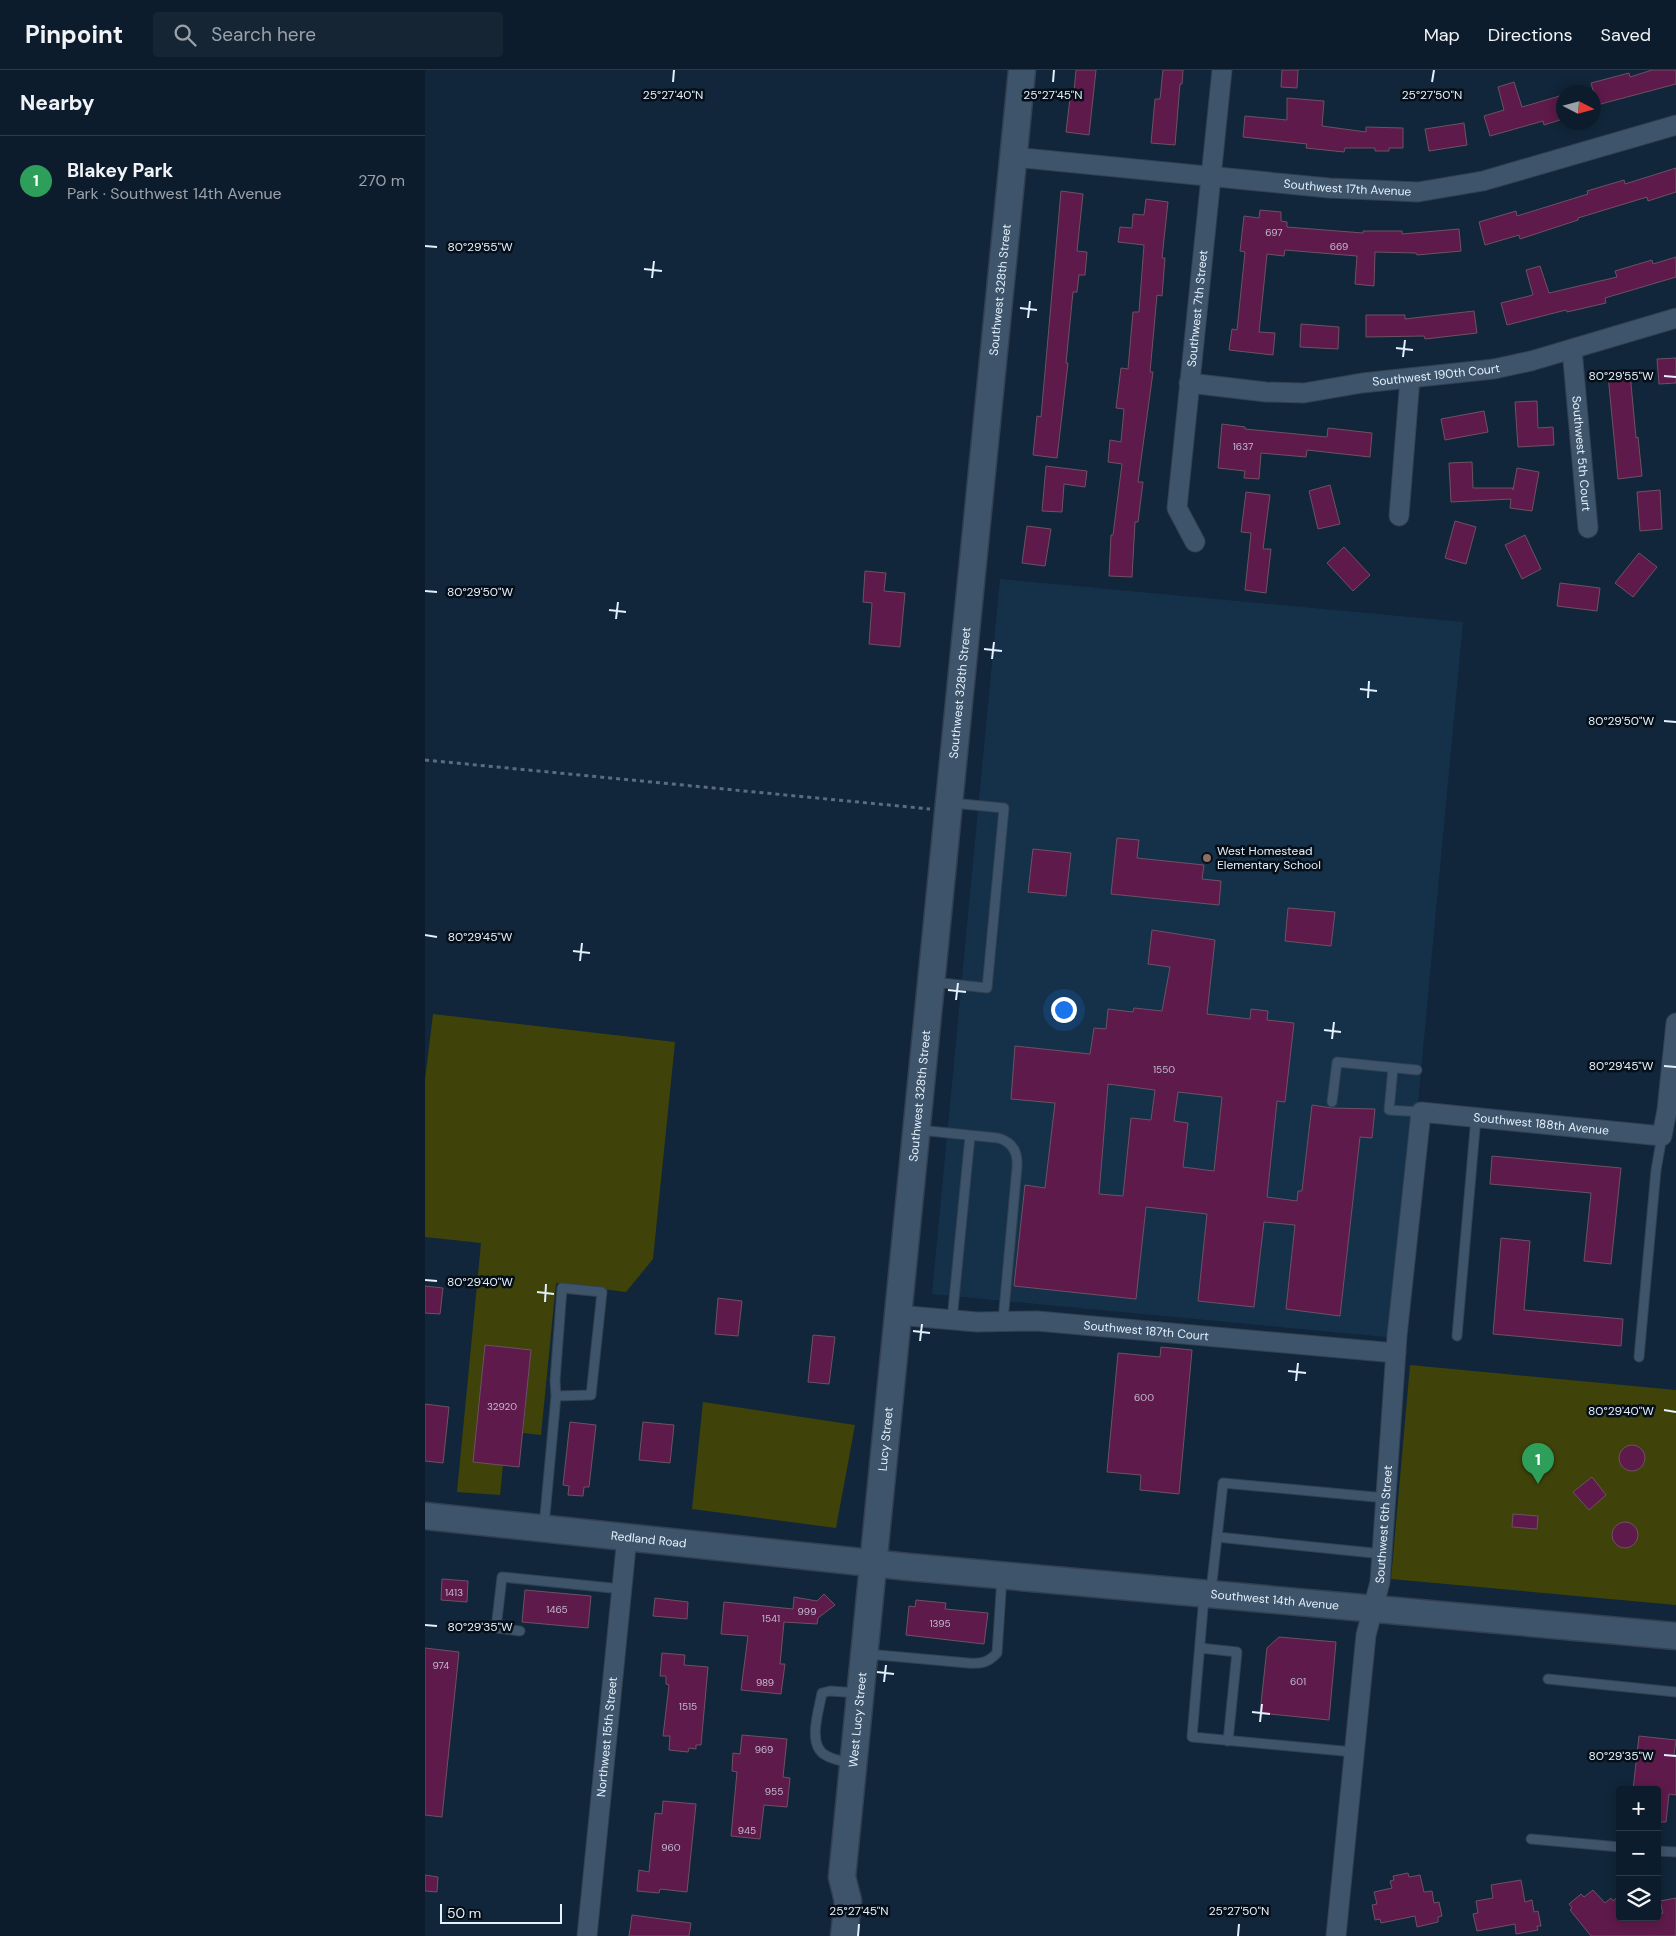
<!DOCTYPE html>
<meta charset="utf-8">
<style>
body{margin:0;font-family:"DM Sans",sans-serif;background:#162534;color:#f1f3f6}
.controls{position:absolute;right:15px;bottom:15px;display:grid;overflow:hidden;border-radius:5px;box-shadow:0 2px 12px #0003}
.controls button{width:45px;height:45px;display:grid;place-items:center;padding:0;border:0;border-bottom:1px solid #2d3a48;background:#0d1c2c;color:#f1f3f6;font:25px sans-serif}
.compass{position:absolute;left:1131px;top:15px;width:45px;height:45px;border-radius:50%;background:#0d1c2c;box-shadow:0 2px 12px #0003;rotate:96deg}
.scale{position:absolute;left:15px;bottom:12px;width:122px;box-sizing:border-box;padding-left:5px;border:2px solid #e3f0fd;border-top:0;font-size:14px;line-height:18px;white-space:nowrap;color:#e3f0fd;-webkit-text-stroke:4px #060f18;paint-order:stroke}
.you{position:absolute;left:638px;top:939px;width:18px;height:18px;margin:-12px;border:4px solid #fff;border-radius:50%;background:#1a73e8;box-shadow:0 0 0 8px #1a73e833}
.badge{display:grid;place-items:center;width:32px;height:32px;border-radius:50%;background:#db2777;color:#fff;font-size:16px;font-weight:700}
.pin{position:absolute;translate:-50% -41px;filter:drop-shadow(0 1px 2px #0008)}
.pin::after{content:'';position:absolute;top:26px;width:18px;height:15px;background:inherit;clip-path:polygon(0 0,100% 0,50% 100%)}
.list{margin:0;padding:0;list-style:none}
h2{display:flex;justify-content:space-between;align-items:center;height:65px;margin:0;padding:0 20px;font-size:21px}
h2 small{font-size:16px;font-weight:400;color:#9aa1a9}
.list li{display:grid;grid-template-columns:32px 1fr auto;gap:15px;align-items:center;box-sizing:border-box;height:90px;padding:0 20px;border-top:1px solid #2d3a48}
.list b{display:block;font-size:19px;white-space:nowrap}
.list p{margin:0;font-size:16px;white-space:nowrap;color:#9aa1a9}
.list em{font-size:16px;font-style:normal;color:#9aa1a9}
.icon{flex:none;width:28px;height:28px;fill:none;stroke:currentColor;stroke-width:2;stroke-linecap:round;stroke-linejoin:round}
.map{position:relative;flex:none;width:1251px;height:1866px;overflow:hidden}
header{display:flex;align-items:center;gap:30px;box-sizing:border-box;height:70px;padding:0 25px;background:#0d1c2c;border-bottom:1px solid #2d3a48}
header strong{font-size:24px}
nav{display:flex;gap:28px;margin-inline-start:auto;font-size:18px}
.search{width:350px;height:45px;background:#162534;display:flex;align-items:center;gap:12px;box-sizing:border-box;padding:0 18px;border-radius:5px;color:#9aa1a9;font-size:19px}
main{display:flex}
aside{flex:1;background:#0d1c2c}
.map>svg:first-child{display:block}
.built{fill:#153149}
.green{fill:#3f4309}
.building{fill:#5e1a4b;stroke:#6d5163;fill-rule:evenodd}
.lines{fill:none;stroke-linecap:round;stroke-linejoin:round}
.lane-casing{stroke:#324051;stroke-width:11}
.street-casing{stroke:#324051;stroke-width:21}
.secondary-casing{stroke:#324051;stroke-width:29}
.path{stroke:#5a6c7d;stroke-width:3;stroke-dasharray:4 4;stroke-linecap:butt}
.lane{stroke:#3e546a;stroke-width:9}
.street{stroke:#3e546a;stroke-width:19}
.secondary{stroke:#3e546a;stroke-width:26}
.ticks{fill:none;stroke:#e3f0fd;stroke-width:2}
.education-dot{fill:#8d6e63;stroke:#060f18;stroke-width:2}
.labels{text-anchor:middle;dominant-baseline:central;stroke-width:5;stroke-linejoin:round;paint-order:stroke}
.number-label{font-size:10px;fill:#c2bad0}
.street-label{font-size:12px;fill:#e3f0fd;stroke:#060f18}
.poi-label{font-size:12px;fill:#e3f0fd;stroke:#060f18;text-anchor:start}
.ticks-label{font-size:12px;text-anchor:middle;fill:#e3f0fd;stroke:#060f18;stroke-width:5;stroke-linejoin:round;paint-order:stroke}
</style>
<header>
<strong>Pinpoint</strong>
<div class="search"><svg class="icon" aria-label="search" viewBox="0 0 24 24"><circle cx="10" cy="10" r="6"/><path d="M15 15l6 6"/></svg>Search here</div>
<nav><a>Map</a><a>Directions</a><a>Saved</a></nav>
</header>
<main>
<aside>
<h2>Nearby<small></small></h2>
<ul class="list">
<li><span class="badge" style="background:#2e9e5b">1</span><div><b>Blakey Park</b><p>Park · Southwest 14th Avenue</p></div><em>270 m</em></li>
</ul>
</aside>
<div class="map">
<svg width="1251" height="1866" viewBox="0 0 1251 1866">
<rect width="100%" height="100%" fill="#11263a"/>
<!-- built -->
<path class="built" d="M 575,509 L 1038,552 L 971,1268 L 507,1224 Z"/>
<!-- green -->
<g class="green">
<path d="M 8,944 L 250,972 L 228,1189 L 201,1222 L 131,1213 L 116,1365 L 98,1363 L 106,1280 L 60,1275 L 48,1392 L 78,1395 L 75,1425 L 32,1422 L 56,1173 L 0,1167 L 0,1010 Z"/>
<path d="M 985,1295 L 1251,1320 L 1251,1535 L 966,1509 Z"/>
<path d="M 278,1332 L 430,1355 L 411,1458 L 267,1439 Z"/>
</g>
<!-- building -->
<g class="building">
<path d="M 651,0 L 671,0 L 664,65 L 641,62 L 646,20 L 649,21 Z"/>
<path d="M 738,0 L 758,0 L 757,14 L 755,14 L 750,75 L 726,73 L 730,29 L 735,29 Z"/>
<path d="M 857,0 L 873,0 L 872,18 L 856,17 Z"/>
<path d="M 1227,0 L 1251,0 L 1251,14 L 1172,35 L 1166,13 L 1204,3 L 1205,7 Z"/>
<path d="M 1089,12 L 1097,37 L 1138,25 L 1138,49 L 1119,55 L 1118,51 L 1065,66 L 1059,46 L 1079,40 L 1073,17 Z"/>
<path d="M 862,28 L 899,31 L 897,56 L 941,62 L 941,57 L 978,58 L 978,78 L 964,78 L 964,81 L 950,81 L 950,78 L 920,78 L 919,82 L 881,78 L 882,74 L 818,67 L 820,46 L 862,50 Z"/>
<path d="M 1039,53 L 1042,75 L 1004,81 L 1000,59 Z"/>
<path d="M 1251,98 L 1251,122 L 1223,131 L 1222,127 L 1153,148 L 1153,150 L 1095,169 L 1094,165 L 1060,175 L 1054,152 L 1091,141 L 1092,146 L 1163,124 L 1162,121 L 1199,110 L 1200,114 Z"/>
<path d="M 636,121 L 658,124 L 652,181 L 662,182 L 660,205 L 654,205 L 652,222 L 648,222 L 641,293 L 643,293 L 632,388 L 608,385 L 612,346 L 616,347 Z"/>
<path d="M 721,129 L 743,132 L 737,188 L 740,188 L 737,226 L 732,225 L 725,302 L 728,302 L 713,412 L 718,412 L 713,452 L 710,452 L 707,507 L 684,506 L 686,465 L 688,465 L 697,394 L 683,392 L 685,370 L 696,372 L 699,339 L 691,338 L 696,298 L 703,299 L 708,242 L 714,242 L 719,175 L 693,172 L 695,157 L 707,158 L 708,144 L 719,145 Z"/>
<path d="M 835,140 L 856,142 L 856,151 L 862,152 L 862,157 L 938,163 L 938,161 L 977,161 L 977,164 L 1034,159 L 1036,181 L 992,185 L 991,183 L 950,182 L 949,216 L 930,214 L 932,186 L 860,180 L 859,186 L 842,184 L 834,262 L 850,263 L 848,285 L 804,280 L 807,259 L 812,260 L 820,182 L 815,181 L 819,146 L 834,148 Z"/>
<path d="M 1251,187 L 1251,207 L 1180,228 L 1181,233 L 1142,242 L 1141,240 L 1082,255 L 1076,233 L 1108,225 L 1101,200 L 1115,196 L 1124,223 L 1192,207 L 1190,201 L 1227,190 L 1228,194 Z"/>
<path d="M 1049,241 L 1052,263 L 1000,269 L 999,266 L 941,267 L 941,245 L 980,245 L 980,249 Z"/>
<path d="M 876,254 L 914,257 L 913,279 L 875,277 Z"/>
<path d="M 1251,288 L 1251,313 L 1234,314 L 1232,289 Z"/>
<path d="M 1205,303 L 1211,368 L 1213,367 L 1217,406 L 1193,409 L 1183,305 Z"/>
<path d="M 1112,331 L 1113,358 L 1128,357 L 1129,375 L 1093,377 L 1090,332 Z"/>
<path d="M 1059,341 L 1063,362 L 1020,370 L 1016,349 Z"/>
<path d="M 797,354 L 820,357 L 820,359 L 902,367 L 903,358 L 947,363 L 945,387 L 882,380 L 881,387 L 836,383 L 834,409 L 819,408 L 820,401 L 793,398 Z"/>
<path d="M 1047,392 L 1048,418 L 1088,418 L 1088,420 L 1092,398 L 1114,402 L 1107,441 L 1085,438 L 1086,429 L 1026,432 L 1024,393 Z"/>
<path d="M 621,396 L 662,401 L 660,417 L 639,414 L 637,442 L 617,441 Z"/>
<path d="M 905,415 L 915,454 L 893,459 L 884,421 Z"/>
<path d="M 1235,420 L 1237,459 L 1215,461 L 1212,422 Z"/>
<path d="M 821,422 L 845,425 L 838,479 L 846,479 L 841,523 L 820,520 L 826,463 L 816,462 Z"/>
<path d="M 1030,451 L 1051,457 L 1041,494 L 1020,488 Z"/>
<path d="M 602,456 L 626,459 L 620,496 L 597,493 Z"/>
<path d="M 1100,465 L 1116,499 L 1097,509 L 1080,475 Z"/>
<path d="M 919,477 L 945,505 L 928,521 L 902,493 Z"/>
<path d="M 1214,483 L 1232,497 L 1208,527 L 1190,513 Z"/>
<path d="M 440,501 L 461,503 L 459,521 L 480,523 L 475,577 L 444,574 L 447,533 L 438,532 Z"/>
<path d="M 1135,513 L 1175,518 L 1172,541 L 1132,536 Z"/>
<path d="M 692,768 L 714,770 L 712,788 L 779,795 L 777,809 L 796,811 L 794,835 L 686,824 Z"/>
<path d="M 608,779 L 646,783 L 641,826 L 603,822 Z"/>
<path d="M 863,838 L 910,842 L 906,876 L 860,871 Z"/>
<path d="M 727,860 L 790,870 L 782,944 L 825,949 L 826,939 L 843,941 L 842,950 L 869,953 L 860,1032 L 852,1031 L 842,1127 L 872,1131 L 873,1121 L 877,1121 L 887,1035 L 907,1038 L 950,1039 L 947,1068 L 935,1067 L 915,1246 L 861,1239 L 870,1155 L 839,1152 L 829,1237 L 773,1231 L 782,1144 L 721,1137 L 711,1229 L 589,1216 L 600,1115 L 620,1118 L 630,1033 L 586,1029 L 590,976 L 665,984 L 669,958 L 681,959 L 683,939 L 708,942 L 709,938 L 737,941 L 745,897 L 723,894 ZM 683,1014 L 730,1020 L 726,1050 L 706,1048 L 698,1126 L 674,1124 ZM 753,1022 L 797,1027 L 789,1101 L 758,1097 L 763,1053 L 749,1051 Z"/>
<path d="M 1067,1086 L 1196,1098 L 1186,1194 L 1159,1191 L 1166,1123 L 1065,1114 Z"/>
<path d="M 1076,1168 L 1105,1171 L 1099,1240 L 1198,1249 L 1196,1276 L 1068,1264 Z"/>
<path d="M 0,1216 L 18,1218 L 15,1244 L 0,1243 Z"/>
<path d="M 293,1228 L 317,1231 L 313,1266 L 290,1264 Z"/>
<path d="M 388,1265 L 410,1267 L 404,1314 L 383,1312 Z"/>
<path d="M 60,1275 L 106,1280 L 94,1397 L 48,1392 Z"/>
<path d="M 736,1277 L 767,1280 L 754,1424 L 715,1420 L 716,1405 L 682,1402 L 693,1283 L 735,1287 Z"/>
<path d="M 0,1334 L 24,1337 L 18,1393 L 0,1391 Z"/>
<path d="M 145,1352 L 171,1355 L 164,1417 L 159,1417 L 158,1426 L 143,1425 L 144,1416 L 138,1415 Z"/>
<path d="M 218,1352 L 249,1355 L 245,1393 L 214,1390 Z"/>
<circle cx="1207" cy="1388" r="13"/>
<path d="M 1167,1407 L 1181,1425 L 1164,1440 L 1148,1422 Z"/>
<path d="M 1088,1444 L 1113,1446 L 1112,1459 L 1087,1457 Z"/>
<circle cx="1200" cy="1465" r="13"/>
<path d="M 17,1509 L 43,1511 L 42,1532 L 16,1530 Z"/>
<path d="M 100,1520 L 166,1526 L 163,1558 L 97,1552 Z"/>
<path d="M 399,1524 L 410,1535 L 393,1548 L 392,1554 L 359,1552 L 355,1594 L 360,1594 L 356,1624 L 316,1620 L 323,1566 L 296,1564 L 299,1532 L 368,1539 L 369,1527 L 392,1531 Z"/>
<path d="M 230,1528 L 263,1532 L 262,1549 L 228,1546 Z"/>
<path d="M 491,1530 L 521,1533 L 520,1539 L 563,1543 L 559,1574 L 481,1565 L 484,1536 L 490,1537 Z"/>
<path d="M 854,1567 L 911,1572 L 904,1650 L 835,1643 L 842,1578 Z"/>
<path d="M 0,1578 L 34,1582 L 17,1747 L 0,1745 Z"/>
<path d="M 237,1583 L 260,1585 L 259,1595 L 283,1597 L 276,1675 L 271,1675 L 271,1679 L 264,1678 L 263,1682 L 244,1680 L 245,1666 L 238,1666 L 244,1615 L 241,1614 L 241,1606 L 235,1606 Z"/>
<path d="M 317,1665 L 362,1669 L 358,1707 L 365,1708 L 362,1737 L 339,1735 L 335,1769 L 306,1766 L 312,1702 L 307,1701 L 308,1683 L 315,1684 Z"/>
<path d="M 1214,1666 L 1251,1670 L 1249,1685 L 1251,1685 L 1251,1725 L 1244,1724 L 1241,1752 L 1232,1752 L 1232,1720 L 1208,1720 Z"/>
<path d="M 238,1731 L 271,1734 L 262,1822 L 235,1819 L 234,1823 L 212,1821 L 214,1800 L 224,1802 L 230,1743 L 237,1744 Z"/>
<path d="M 983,1803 L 984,1807 L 995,1805 L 999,1822 L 1007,1821 L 1009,1833 L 1014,1832 L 1017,1846 L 1013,1847 L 1013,1852 L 992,1857 L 990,1846 L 956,1853 L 955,1849 L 950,1850 L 947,1835 L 952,1834 L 949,1822 L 967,1818 L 965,1811 L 969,1810 L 968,1806 Z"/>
<path d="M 0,1805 L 13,1807 L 12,1822 L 0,1821 Z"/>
<path d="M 1096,1810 L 1100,1832 L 1107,1830 L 1109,1842 L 1113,1841 L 1116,1856 L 1112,1856 L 1113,1860 L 1091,1864 L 1090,1854 L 1052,1861 L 1048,1844 L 1053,1843 L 1051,1831 L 1068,1828 L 1066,1815 Z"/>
<path d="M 1168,1820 L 1180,1833 L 1186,1828 L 1188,1831 L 1195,1825 L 1195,1847 L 1232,1847 L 1232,1844 L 1238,1843 L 1235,1831 L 1251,1828 L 1251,1866 L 1166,1866 L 1145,1840 L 1147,1838 L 1144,1834 L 1156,1824 L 1159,1827 Z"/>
<path d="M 207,1845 L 266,1853 L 264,1866 L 204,1866 Z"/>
</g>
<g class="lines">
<!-- lane casing -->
<g class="lane-casing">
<g id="lane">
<path d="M 508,912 L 562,918 L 579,738 L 527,733"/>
<path d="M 968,998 L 964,1040 L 996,1042"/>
<path d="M 907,1032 L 912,992 L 992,1000"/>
<path d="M 494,1060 L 573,1068 C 588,1072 593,1083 592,1097 L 578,1251"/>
<path d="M 527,1250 L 545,1066"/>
<path d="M 1032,1266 L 1051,1047"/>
<path d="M 1214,1287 L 1231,1100 L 1237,1066"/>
<path d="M 119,1456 L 131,1326 L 130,1311 L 137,1218 L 177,1222 L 166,1325 L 131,1326"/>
<path d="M 792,1467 L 958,1484"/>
<path d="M 786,1521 L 798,1413 L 961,1428"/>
<path d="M 779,1526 L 767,1667 L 929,1682"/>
<path d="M 95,1561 L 71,1558 L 77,1507 L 197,1519"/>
<path d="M 775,1578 L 812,1582 L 803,1671"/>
<path d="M 442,1584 L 543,1593 C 555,1594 563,1593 572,1583 L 577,1507"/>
<path d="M 1123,1609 L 1251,1622"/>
<path d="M 425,1693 C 418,1691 409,1690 402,1686 C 381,1677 394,1640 397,1623 L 405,1621 L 433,1623"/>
<path d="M 1106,1769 L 1195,1777"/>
<path d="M 1232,1781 L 1251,1782"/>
</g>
</g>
<!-- street casing -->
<g class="street-casing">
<g id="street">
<path id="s1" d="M 588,87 L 904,118 L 993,122 L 1058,111 L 1251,55"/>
<path id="s2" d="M 1147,279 L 1163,458"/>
<path id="s3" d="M 764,313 L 841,322 L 879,323 L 937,313 L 1069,299 L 1106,291 L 1251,248"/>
<path d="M 974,446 L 985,308"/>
<path id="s4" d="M 770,472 L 752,438 L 797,0"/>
<path id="s5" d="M 472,1245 L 552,1252 L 612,1251 L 971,1283"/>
<path id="s6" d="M 162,1866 L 202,1467"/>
<path id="s7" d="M 911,1866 L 941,1565 L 955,1512 L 972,1266 L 996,1042 L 1237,1066 L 1242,1040 L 1251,953"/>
</g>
</g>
<!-- secondary casing -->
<g class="secondary-casing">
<g id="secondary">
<path id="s8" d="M 0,1446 L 484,1497 L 1251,1566"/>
<path id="s9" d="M 419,1866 L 423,1831 L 417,1807 L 597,0"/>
</g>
</g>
<!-- path -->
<path class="path" d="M 0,690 L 505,739"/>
<!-- lane -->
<use href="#lane" class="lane"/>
<!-- street -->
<use href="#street" class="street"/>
<!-- secondary -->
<use href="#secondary" class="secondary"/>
</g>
<!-- ticks -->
<path class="ticks" d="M 248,12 L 249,0M 628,12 L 629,0M 1007,12 L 1009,0M 0,176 L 12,177M 219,199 L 237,201M 227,208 L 229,191M 595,238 L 612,240M 603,248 L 605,231M 971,278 L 988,280M 978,287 L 980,270M 1239,306 L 1251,307M 0,521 L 12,522M 184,540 L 201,542M 191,549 L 193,532M 559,579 L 577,581M 567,589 L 569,572M 935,619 L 952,621M 943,628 L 944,611M 1239,651 L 1251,652M 0,865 L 12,867M 148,881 L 165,883M 155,891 L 157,873M 523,920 L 541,922M 531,930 L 533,913M 899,960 L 916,962M 907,969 L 909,952M 1239,996 L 1251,997M 0,1210 L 12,1211M 112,1222 L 129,1224M 120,1232 L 121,1214M 488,1261 L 505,1263M 495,1271 L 497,1254M 863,1301 L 881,1303M 871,1311 L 873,1293M 1239,1340 L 1251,1342M 0,1555 L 12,1556M 452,1602 L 469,1604M 459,1612 L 461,1595M 827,1642 L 845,1644M 835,1652 L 837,1634M 1239,1685 L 1251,1686M 433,1866 L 434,1854M 813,1866 L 814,1854"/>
<!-- markers -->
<circle class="education-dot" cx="782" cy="788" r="5"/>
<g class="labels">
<!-- number labels -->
<g class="number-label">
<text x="849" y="162">697</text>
<text x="914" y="176">669</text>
<text x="818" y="376">1637</text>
<text x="739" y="999">1550</text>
<text x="719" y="1327">600</text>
<text x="77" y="1336">32920</text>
<text x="29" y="1522">1413</text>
<text x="132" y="1539">1465</text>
<text x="382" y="1541">999</text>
<text x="346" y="1548">1541</text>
<text x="515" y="1553">1395</text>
<text x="16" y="1595">974</text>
<text x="873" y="1611">601</text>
<text x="340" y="1612">989</text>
<text x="263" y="1636">1515</text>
<text x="339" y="1679">969</text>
<text x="349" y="1721">955</text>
<text x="322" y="1760">945</text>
<text x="246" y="1777">960</text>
</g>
<!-- street labels -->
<g class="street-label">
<text stroke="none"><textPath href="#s1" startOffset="336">Southwest 17th Avenue</textPath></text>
<text stroke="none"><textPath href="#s9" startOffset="1655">Southwest 328th Street</textPath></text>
<text stroke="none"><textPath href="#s4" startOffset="239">Southwest 7th Street</textPath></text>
<text stroke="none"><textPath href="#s3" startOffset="249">Southwest 190th Court</textPath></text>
<text stroke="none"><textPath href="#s2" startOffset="105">Southwest 5th Court</textPath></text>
<text stroke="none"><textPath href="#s9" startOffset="1250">Southwest 328th Street</textPath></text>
<text stroke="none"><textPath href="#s9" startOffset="845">Southwest 328th Street</textPath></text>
<text stroke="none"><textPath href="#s7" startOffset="950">Southwest 188th Avenue</textPath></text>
<text stroke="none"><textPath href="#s5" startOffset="250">Southwest 187th Court</textPath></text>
<text stroke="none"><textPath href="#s9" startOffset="500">Lucy Street</textPath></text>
<text stroke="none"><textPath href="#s7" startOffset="415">Southwest 6th Street</textPath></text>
<text stroke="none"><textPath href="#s8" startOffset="225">Redland Road</textPath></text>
<text stroke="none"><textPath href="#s8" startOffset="854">Southwest 14th Avenue</textPath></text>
<text stroke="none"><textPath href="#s9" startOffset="218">West Lucy Street</textPath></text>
<text stroke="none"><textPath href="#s6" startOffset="200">Northwest 15th Street</textPath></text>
</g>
<!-- poi labels -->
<g class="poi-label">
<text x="792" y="781">West Homestead<tspan x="792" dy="14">Elementary School</tspan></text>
</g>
</g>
<g class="ticks-label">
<text x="248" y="29">25°27'40"N</text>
<text x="628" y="29">25°27'45"N</text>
<text x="1007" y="29">25°27'50"N</text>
<text x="55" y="181">80°29'55"W</text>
<text x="1196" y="310">80°29'55"W</text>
<text x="55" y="526">80°29'50"W</text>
<text x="1196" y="655">80°29'50"W</text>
<text x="55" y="871">80°29'45"W</text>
<text x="1196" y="1000">80°29'45"W</text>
<text x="55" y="1216">80°29'40"W</text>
<text x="1196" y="1345">80°29'40"W</text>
<text x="55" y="1561">80°29'35"W</text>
<text x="1196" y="1690">80°29'35"W</text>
<text x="434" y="1845">25°27'45"N</text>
<text x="814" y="1845">25°27'50"N</text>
</g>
</svg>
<div class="controls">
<button>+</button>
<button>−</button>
<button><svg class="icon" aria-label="layers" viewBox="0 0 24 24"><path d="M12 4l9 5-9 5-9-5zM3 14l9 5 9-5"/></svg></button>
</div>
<svg class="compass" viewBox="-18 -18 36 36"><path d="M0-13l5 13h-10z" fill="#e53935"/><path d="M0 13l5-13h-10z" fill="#9aa1a9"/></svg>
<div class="scale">50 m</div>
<div class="you"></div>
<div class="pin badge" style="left:1113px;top:1414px;background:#2e9e5b">1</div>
</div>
</main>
